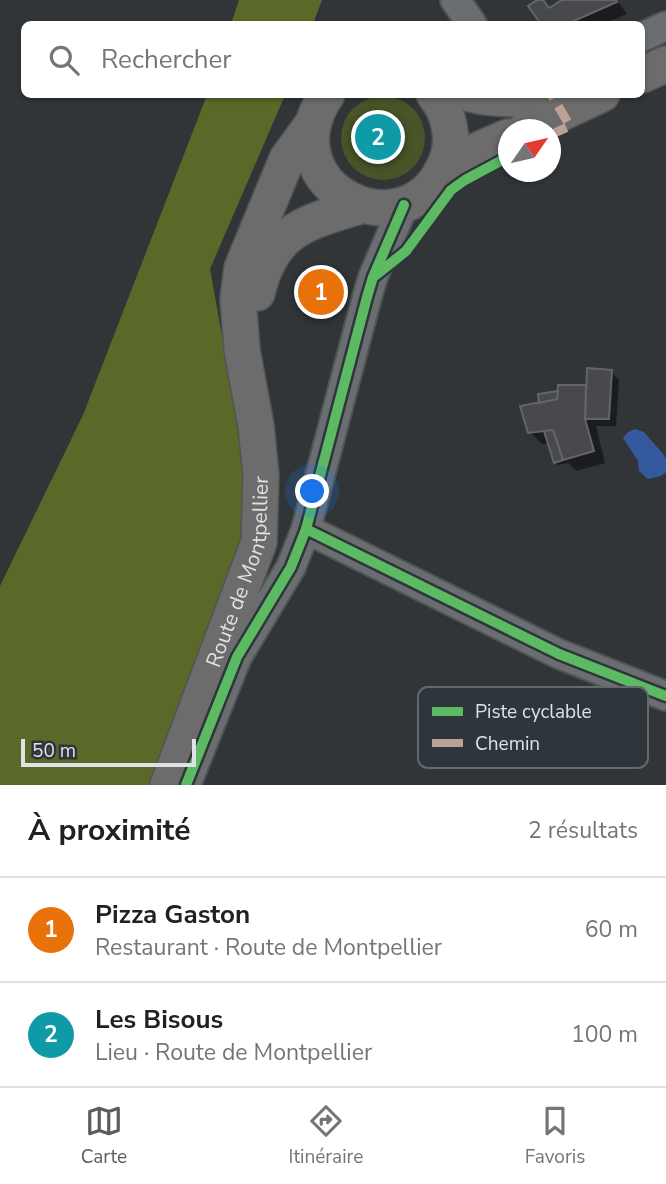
<!DOCTYPE html>
<html lang="fr">
<meta charset="utf-8">
<style>
body{margin:0;font-family:"Nunito Sans",sans-serif;background:#f6f6f6;color:#202124}
.compass{position:absolute;left:498px;top:119px;width:63px;height:63px;border-radius:50%;background:#fff;box-shadow:0 2px 5px #0004;rotate:56deg}
.scale{position:absolute;left:21px;bottom:18px;width:175px;box-sizing:border-box;padding-left:7px;border:4px solid #dee2e6;border-top:0;font-size:19px;line-height:24px;white-space:nowrap;color:#dee2e6;-webkit-text-stroke:5px #2e353b;paint-order:stroke}
.you{position:absolute;left:313px;top:492px;width:24px;height:24px;margin:-18px;border:5px solid #fff;border-radius:50%;background:#1a73e8;box-shadow:0 0 0 10px #1a73e833}
.badge{display:grid;place-items:center;width:46px;height:46px;border-radius:50%;background:#5a5c60;color:#fff;font-size:23px;font-weight:700}
.pin{position:absolute;translate:-50% -50%;border:4px solid #fff;box-shadow:0 2px 7px #0006}
.list{margin:0;padding:0;list-style:none}
h2{display:flex;justify-content:space-between;align-items:center;height:91px;margin:0;padding:0 28px;font-size:30px}
h2 small{font-size:23px;font-weight:400;color:#757577}
.list li{display:grid;grid-template-columns:46px 1fr auto;gap:21px;align-items:center;box-sizing:border-box;height:105px;padding:0 28px;border-top:2px solid #e0e0e0}
.list b{display:block;font-size:26px;white-space:nowrap}
.list p{margin:0;font-size:23px;white-space:nowrap;color:#757577}
.list em{font-size:23px;font-style:normal;color:#757577}
.icon{flex:none;width:38px;height:38px;fill:none;stroke:currentColor;stroke-width:2;stroke-linecap:round;stroke-linejoin:round}
.map{position:relative;flex:none;width:666px;height:785px;overflow:hidden}
.search{position:absolute;background:#fff;box-shadow:0 2px 5px #0004;left:21px;right:21px;top:21px;height:77px;display:flex;align-items:center;gap:18px;box-sizing:border-box;padding:0 24px;border-radius:10px;color:#757577;font-size:26px}
.sheet{height:301px;background:#fff}
nav{display:flex;justify-content:space-around;align-items:center;box-sizing:border-box;height:98px;border-top:2px solid #e0e0e0;background:#fff;font-size:19px;color:#757577}
nav a{display:grid;justify-items:center;gap:4px}
nav .on{color:#5a5c60}
.map>svg:first-child{display:block}
.green{fill:#495428}
.forest{fill:#5a6928}
.water{fill:#34599d}
.shadow{fill:#0007}
.building{fill:#48494c;stroke:#646568;stroke-width:2}
.lines{fill:none;stroke-linecap:round;stroke-linejoin:round}
.minor-casing{stroke:#515457;stroke-width:32}
.major-casing{stroke:#515457;stroke-width:38}
.minor{stroke:#6b6e71;stroke-width:28}
.major{stroke:#6d6c6d;stroke-width:35}
.quiet{stroke:#bda197;stroke-width:9;stroke-dasharray:18 9;stroke-linecap:butt}
.cycleway-casing{stroke:#2e353b;stroke-width:15}
.cycleway{stroke:#5cba63;stroke-width:10}
.labels{text-anchor:middle;dominant-baseline:central;stroke-width:5;stroke-linejoin:round;paint-order:stroke}
.street-label{font-size:21px;fill:#dee2e6;stroke:#2e353b}
.key{fill:#2e353b;stroke:#63696e;stroke-width:2}
.key-label{font-size:19px;fill:#dee2e6}
</style>
<div class="map">
<svg width="666" height="785" viewBox="0 0 666 785">
<rect width="100%" height="100%" fill="#313538"/>
<!-- green -->
<circle class="green" cx="383" cy="138" r="42"/>
<!-- forest -->
<g class="forest">
<path d="M 239,0 L 322,0 L 313,24 L 231,24 Z"/>
<path d="M 207,95 L 285,95 L 210,269 L 259,542 L 168,785 L 0,785 L 0,586 L 83,415 Z"/>
</g>
<!-- water -->
<path class="water" d="M 635,429 L 644,432 L 663,454 L 666,459 L 666,472 L 661,476 L 648,479 L 639,471 L 638,461 L 623,438 L 628,432 Z"/>
<!-- shadow -->
<g class="shadow">
<path d="M 540,0 L 551,9 L 565,0 L 617,0 L 627,14 L 603,24 L 543,24 L 531,6 Z"/>
<path d="M 611,372 L 619,380 L 616,426 L 596,426 L 605,463 L 576,471 L 568,463 L 558,465 L 555,462 L 549,443 L 542,444 L 530,432 L 541,404 L 557,392 L 560,387 L 588,387 Z"/>
</g>
<!-- building -->
<g class="building">
<path d="M 537,0 L 543,0 L 549,8 L 562,0 L 616,0 L 617,2 L 567,24 L 541,24 L 528,6 Z"/>
<path d="M 587,368 L 612,370 L 609,419 L 585,419 Z"/>
<path d="M 558,385 L 586,385 L 585,419 L 594,451 L 563,460 L 553,430 L 528,433 L 520,406 L 557,399 Z"/>
<path d="M 558,391 L 557,399 L 539,403 L 538,394 Z"/>
<path d="M 553,430 L 563,460 L 554,463 L 544,431 Z"/>
</g>
<g class="lines">
<!-- minor casing -->
<g class="minor-casing">
<g id="minor">
<path d="M 455,0 L 472,24"/>
<path d="M 642,37 L 666,26"/>
<path d="M 306,529 L 559,654 L 666,696"/>
<path d="M 186,785 L 237,657 L 291,567 L 306,529 L 367,297 L 373,277 L 404,205"/>
</g>
</g>
<!-- major casing -->
<g class="major-casing">
<g id="major">
<path d="M 642,75 L 666,64"/>
<path d="M 327,94 C 264,188 410,259 447,160 C 455,138 449,112 434,94"/>
<path d="M 470,94 C 499,102 532,99 562,94"/>
<path d="M 525,130 L 602,94"/>
<path d="M 442,171 L 478,150 L 508,137"/>
<path d="M 257,293 C 272,230 304,223 360,206"/>
<path id="s1" d="M 168,785 L 259,542 L 261,475 L 256,426 L 242,350 L 238,299 L 242,268 L 287,159 L 311,126"/>
</g>
</g>
<!-- minor -->
<use href="#minor" class="minor"/>
<!-- major -->
<use href="#major" class="major"/>
<!-- quiet -->
<path class="quiet" d="M 550,135 L 570,126 L 551,94"/>
<!-- cycleway casing -->
<g class="cycleway-casing">
<g id="cycleway">
<path d="M 376,275 L 406,251 L 451,190 L 465,180 L 508,157"/>
<path d="M 306,529 L 559,654 L 666,696"/>
<path d="M 186,785 L 237,657 L 291,567 L 306,529 L 367,297 L 373,277 L 404,205"/>
</g>
</g>
<!-- cycleway -->
<use href="#cycleway" class="cycleway"/>
</g>
<g class="labels">
<!-- street labels -->
<g class="street-label">
<text stroke="none"><textPath href="#s1" startOffset="226">Route de Montpellier</textPath></text>
</g>
</g>
<!-- legend -->
<rect x="418" y="687" width="230" height="81" rx="10" class="key"/>
<rect x="432" y="707" width="31" height="9" fill="#5cba63"/>
<rect x="432" y="739" width="31" height="8" fill="#bda197"/>
<g class="key-label">
<text x="475" y="718">Piste cyclable</text>
<text x="475" y="750">Chemin</text>
</g>
</svg>
<svg class="compass" viewBox="-18 -18 36 36"><path d="M0-13l5 13h-10z" fill="#e53935"/><path d="M0 13l5-13h-10z" fill="#757577"/></svg>
<div class="scale">50 m</div>
<div class="you"></div>
<div class="pin badge" style="left:321px;top:292px;background:#e8710a">1</div>
<div class="pin badge" style="left:378px;top:137px;background:#0f9aa8">2</div>
<div class="search"><svg class="icon" aria-label="search" viewBox="0 0 24 24"><circle cx="10" cy="10" r="6"/><path d="M15 15l6 6"/></svg>Rechercher</div>
</div>
<section class="sheet">
<h2>À proximité<small>2 résultats</small></h2>
<ul class="list">
<li><span class="badge" style="background:#e8710a">1</span><div><b>Pizza Gaston</b><p>Restaurant · Route de Montpellier</p></div><em>60 m</em></li>
<li><span class="badge" style="background:#0f9aa8">2</span><div><b>Les Bisous</b><p>Lieu · Route de Montpellier</p></div><em>100 m</em></li>
</ul>
</section>
<nav>
<a class="on"><svg class="icon" aria-label="map" viewBox="0 0 24 24"><path d="M3 6l6-2 6 2 6-2v14l-6 2-6-2-6 2zM9 4v14M15 6v14"/></svg>Carte</a>
<a><svg class="icon" aria-label="directions" viewBox="0 0 24 24"><path d="M12 3l9 9-9 9-9-9zM9 14v-3h6M13 9l2 2-2 2"/></svg>Itinéraire</a>
<a><svg class="icon" aria-label="saved" viewBox="0 0 24 24"><path d="M7 4h10v16l-5-4-5 4z"/></svg>Favoris</a>
</nav>
